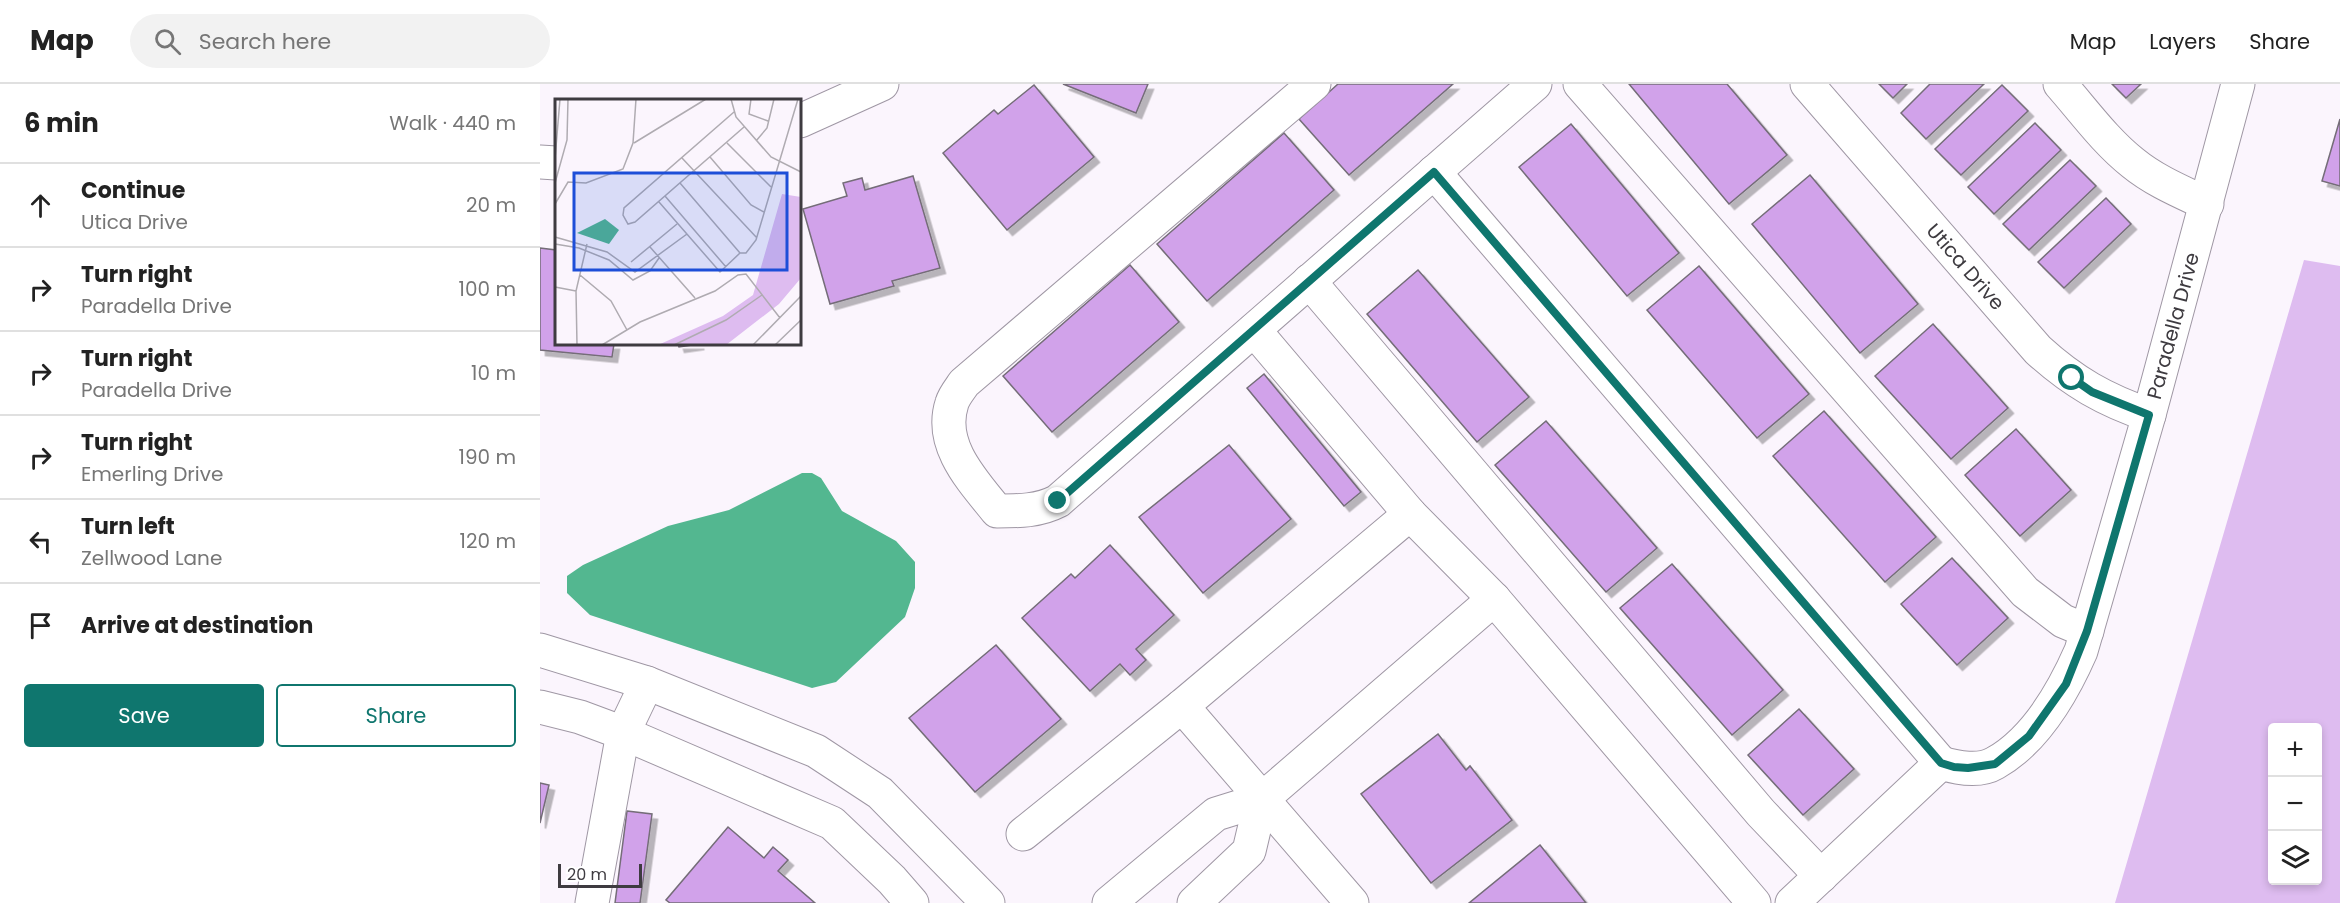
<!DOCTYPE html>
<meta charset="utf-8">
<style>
body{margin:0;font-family:Poppins,sans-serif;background:#f2f2f2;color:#222}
.controls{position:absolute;right:18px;bottom:18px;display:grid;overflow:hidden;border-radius:6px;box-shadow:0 3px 9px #0003}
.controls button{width:54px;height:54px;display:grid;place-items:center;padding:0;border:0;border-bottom:2px solid #e0e0e0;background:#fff;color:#222;font:30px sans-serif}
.scale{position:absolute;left:18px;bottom:15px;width:84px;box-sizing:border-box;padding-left:6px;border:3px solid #3e3b40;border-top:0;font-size:16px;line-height:21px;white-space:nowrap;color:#3e3b40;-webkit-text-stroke:4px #fff;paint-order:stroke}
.stop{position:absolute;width:18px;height:18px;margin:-14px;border:4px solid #0f766e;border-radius:50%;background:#fff}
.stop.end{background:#0f766e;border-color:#fff;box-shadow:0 2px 6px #0008}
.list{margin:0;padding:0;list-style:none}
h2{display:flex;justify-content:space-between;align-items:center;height:78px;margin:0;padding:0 24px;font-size:26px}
h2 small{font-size:20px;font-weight:400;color:#767676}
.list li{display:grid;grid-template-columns:39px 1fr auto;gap:18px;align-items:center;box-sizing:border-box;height:84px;padding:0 24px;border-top:2px solid #e0e0e0}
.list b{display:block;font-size:22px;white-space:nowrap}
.list p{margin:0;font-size:20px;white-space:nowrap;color:#767676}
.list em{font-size:20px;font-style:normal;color:#767676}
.actions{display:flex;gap:12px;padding:18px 24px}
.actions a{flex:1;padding:14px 0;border:2px solid #0f766e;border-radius:6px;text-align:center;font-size:21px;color:#0f766e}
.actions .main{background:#0f766e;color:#fff}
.icon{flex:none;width:33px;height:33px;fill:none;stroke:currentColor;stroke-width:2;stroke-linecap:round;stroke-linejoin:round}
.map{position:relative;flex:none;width:1800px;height:819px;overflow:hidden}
header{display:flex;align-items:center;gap:36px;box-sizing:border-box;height:84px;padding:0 30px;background:#fff;border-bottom:2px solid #e0e0e0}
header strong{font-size:28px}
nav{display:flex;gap:33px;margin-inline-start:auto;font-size:21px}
.search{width:420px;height:54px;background:#f2f2f2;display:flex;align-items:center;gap:15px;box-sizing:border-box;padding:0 21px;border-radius:33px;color:#767676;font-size:22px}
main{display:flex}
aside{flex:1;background:#fff}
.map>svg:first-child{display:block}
.green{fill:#debcf0;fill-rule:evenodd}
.water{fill:#53b790}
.building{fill:#d1a2ea;stroke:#746d78;stroke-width:1.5;filter:url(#shadow)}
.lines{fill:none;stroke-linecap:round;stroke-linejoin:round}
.minor-casing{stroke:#9f97a4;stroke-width:35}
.minor{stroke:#fff;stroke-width:33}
.route{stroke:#0f766e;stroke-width:8}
.labels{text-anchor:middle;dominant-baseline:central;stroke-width:4.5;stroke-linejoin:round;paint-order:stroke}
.street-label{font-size:20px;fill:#3e3b40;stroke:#fff}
.inset-road{fill:none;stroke:#afabb1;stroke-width:1.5}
.view{fill:#1d4ed8;fill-opacity:0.15;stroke:#1d4ed8;stroke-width:3}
.inset-edge{fill:none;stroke:#3e3b40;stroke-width:3}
</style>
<header>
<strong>Map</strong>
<div class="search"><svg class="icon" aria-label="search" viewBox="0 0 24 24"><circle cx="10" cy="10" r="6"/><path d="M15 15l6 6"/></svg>Search here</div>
<nav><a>Map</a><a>Layers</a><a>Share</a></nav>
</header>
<main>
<aside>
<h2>6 min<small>Walk · 440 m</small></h2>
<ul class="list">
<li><svg class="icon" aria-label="ahead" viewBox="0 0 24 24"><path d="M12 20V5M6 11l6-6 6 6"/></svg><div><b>Continue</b><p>Utica Drive</p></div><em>20 m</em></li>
<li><svg class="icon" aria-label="right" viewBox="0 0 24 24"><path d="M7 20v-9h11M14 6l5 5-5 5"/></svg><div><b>Turn right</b><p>Paradella Drive</p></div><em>100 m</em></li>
<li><svg class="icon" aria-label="right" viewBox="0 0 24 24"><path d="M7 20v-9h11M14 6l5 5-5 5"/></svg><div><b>Turn right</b><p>Paradella Drive</p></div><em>10 m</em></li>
<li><svg class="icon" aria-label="right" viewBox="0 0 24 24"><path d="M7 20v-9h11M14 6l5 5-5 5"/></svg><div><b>Turn right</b><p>Emerling Drive</p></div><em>190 m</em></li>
<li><svg class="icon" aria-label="left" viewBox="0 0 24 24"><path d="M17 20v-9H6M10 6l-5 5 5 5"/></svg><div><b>Turn left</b><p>Zellwood Lane</p></div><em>120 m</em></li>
<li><svg class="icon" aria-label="arrive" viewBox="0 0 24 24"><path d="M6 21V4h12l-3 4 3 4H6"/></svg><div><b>Arrive at destination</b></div></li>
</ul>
<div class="actions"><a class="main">Save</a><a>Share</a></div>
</aside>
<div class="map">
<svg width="1800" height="819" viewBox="0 0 1800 819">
<defs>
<filter id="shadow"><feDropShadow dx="5.5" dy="5.5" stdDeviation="0" flood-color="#0004"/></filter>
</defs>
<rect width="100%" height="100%" fill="#fbf5fd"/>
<!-- green -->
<path class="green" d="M 1764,176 L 1800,182 L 1800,819 L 1575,819 ZM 1732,644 L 1778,644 L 1778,796 L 1732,796 Z"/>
<!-- water -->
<path class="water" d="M 262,389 L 272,389 L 281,394 L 302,427 L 356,457 L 375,478 L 375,504 L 365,533 L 296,598 L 272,604 L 50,531 L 27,509 L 27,492 L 43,481 L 128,442 L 189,426 Z"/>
<!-- building -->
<g class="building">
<path d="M 523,0 L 608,0 L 596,29 Z"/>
<path d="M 798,0 L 913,0 L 809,91 L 759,35 Z"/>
<path d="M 1089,0 L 1187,0 L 1247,71 L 1189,120 Z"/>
<path d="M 1339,0 L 1367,0 L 1353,14 Z"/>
<path d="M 1390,0 L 1444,0 L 1386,55 L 1361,29 Z"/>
<path d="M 1572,0 L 1601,0 L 1586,14 Z"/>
<path d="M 494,1 L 554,73 L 467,146 L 403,69 L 454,26 L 458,30 Z"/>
<path d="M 1462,1 L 1488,27 L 1421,91 L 1395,65 Z"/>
<path d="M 1800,35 L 1800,102 L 1782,97 Z"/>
<path d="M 1495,39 L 1521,66 L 1454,130 L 1428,103 Z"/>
<path d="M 1031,40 L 1139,169 L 1087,212 L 979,83 Z"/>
<path d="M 744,49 L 794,106 L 667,217 L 617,160 Z"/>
<path d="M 1530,76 L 1556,102 L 1489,166 L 1463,140 Z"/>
<path d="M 1270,91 L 1378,220 L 1320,269 L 1212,140 Z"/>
<path d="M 373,92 L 400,184 L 352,197 L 354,202 L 290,220 L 263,125 L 307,112 L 303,99 L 322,94 L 325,106 Z"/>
<path d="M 1566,114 L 1591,140 L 1524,204 L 1498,178 Z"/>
<path d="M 0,164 L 16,166 L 16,260 L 74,260 L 72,273 L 0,266 Z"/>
<path d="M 590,181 L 639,238 L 512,348 L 463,292 Z"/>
<path d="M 1159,182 L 1269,310 L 1217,354 L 1107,226 Z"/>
<path d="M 878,186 L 989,313 L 937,358 L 827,230 Z"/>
<path d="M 1393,240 L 1468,324 L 1411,375 L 1335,292 Z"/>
<path d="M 138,260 L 159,260 L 139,263 Z"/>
<path d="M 724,290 L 821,408 L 804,422 L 707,304 Z"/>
<path d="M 1284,327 L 1396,453 L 1345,498 L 1233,372 Z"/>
<path d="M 1006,337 L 1117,464 L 1066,508 L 955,381 Z"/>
<path d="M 1476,345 L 1531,406 L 1480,452 L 1425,391 Z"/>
<path d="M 689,361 L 751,435 L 663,509 L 599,433 Z"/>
<path d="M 570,461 L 634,531 L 596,565 L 606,576 L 590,591 L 580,580 L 550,607 L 482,534 L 531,490 L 535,494 Z"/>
<path d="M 1412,474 L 1468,534 L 1417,581 L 1361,520 Z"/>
<path d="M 1132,480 L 1243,606 L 1192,651 L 1080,524 Z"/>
<path d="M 456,561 L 521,635 L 435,708 L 369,634 Z"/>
<path d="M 1259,625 L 1314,685 L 1263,731 L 1208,671 Z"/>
<path d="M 898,650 L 926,686 L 930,682 L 972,736 L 891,799 L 821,710 Z"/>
<path d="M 0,699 L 9,701 L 0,739 Z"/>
<path d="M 87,727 L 112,730 L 100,819 L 75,819 Z"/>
<path d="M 188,743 L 224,774 L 233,763 L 248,776 L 238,787 L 275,819 L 130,819 L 126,816 Z"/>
<path d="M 1000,761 L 1046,819 L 929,819 Z"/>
</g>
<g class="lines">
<!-- minor casing -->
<g class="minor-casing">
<g id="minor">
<path d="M 774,0 L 424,299 C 420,305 414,312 412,319 C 398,361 433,397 457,427 C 479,427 499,427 518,417 L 995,0"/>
<path d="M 1040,0 L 1485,508 L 1523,537 L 1547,547"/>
<path id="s1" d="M 1267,0 L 1498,266 C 1533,298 1565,316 1609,331"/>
<path d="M 1520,0 C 1543,26 1565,57 1593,79 C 1615,97 1642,108 1667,120"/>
<path d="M 260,37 L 342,0"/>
<path d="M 0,78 L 16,79"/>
<path d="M 894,88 L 1401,679"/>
<path d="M 769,197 L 1221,729 L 1281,792"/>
<path d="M 714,246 L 870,430 L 954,515 L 1214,819"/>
<path d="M 0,566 L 107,599 L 276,667 L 340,709 L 448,819"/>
<path d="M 642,622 L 812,819"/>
<path d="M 0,623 L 40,633 L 83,649 L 292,739 L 352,796 L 372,819"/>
<path id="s2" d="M 1401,679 C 1417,684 1440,688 1455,679 C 1496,656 1523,608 1541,567 L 1609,331 L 1698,0"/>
<path d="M 483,750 L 642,622 L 870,430"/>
<path d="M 52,819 L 83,649 L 107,599"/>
<path d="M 569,819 L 676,730 L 721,716 L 954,515"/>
<path d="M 654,819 L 709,767 L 721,716"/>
<path d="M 1252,819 L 1401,679"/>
</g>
</g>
<!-- minor -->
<use href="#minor" class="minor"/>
</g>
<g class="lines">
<!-- route -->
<path class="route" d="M 518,417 L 894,88 L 1401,679 L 1414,683 L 1428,684 L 1455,680 L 1489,652 L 1526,600 L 1547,547 L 1609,331 L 1552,308 L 1532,294"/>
</g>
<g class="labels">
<!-- street labels -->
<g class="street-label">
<text stroke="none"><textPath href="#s1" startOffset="242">Utica Drive</textPath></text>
<text stroke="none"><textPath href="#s2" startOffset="537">Paradella Drive</textPath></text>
</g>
</g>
<!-- overview -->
<g transform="translate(15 15)">
<rect width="246" height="246" fill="#fbf5fd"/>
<path d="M 227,95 L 246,98 L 246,179 L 224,205 L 171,246 L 103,246 L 168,217 L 198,196 Z" fill="#debcf0"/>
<path d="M 50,120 L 64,131 L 54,145 L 22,134 Z" fill="#53b790"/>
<path class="inset-road" d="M 176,0 L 181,18 L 216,58 L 246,73M 196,0 L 194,15 L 213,22M 179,13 L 69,109 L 68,116 L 73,125 L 80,123 L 189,28M 201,42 L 212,29 L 219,0M 79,44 L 151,0M 172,44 L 216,88M 155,58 L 196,106 L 209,113M 127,59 L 202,139M 0,60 L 5,0M 0,84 L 12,41 L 13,0M 125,84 L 185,154M 110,97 L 171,168M 104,103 L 165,173 L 185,154M 0,105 L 13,83 L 31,84 L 68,70 L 78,44 L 81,0M 0,138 L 52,153 L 80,173 L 132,135M 0,145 L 24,149 L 54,161 L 78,181 L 95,172 L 104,159M 95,148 L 140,199M 185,154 L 191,154 L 201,141 L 243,0M 76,163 L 122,125M 25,176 L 56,202 L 72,231M 0,188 L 21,192M 22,246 L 21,192 L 32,145M 47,246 L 85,223 L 160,192 L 183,176 L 191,175 L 225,219M 119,246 L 171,221 L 207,196M 198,246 L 246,197M 220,246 L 246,221"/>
<path class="view" d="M 19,74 L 232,74 L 232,171 L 19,171 Z"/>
<rect width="246" height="246" class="inset-edge"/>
</g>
</svg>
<div class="controls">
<button>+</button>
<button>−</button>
<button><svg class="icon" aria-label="layers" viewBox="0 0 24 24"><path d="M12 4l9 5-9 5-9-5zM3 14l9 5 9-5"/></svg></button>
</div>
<div class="scale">20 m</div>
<div class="stop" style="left:1532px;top:294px"></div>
<div class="stop end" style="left:518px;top:417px"></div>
</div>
</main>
